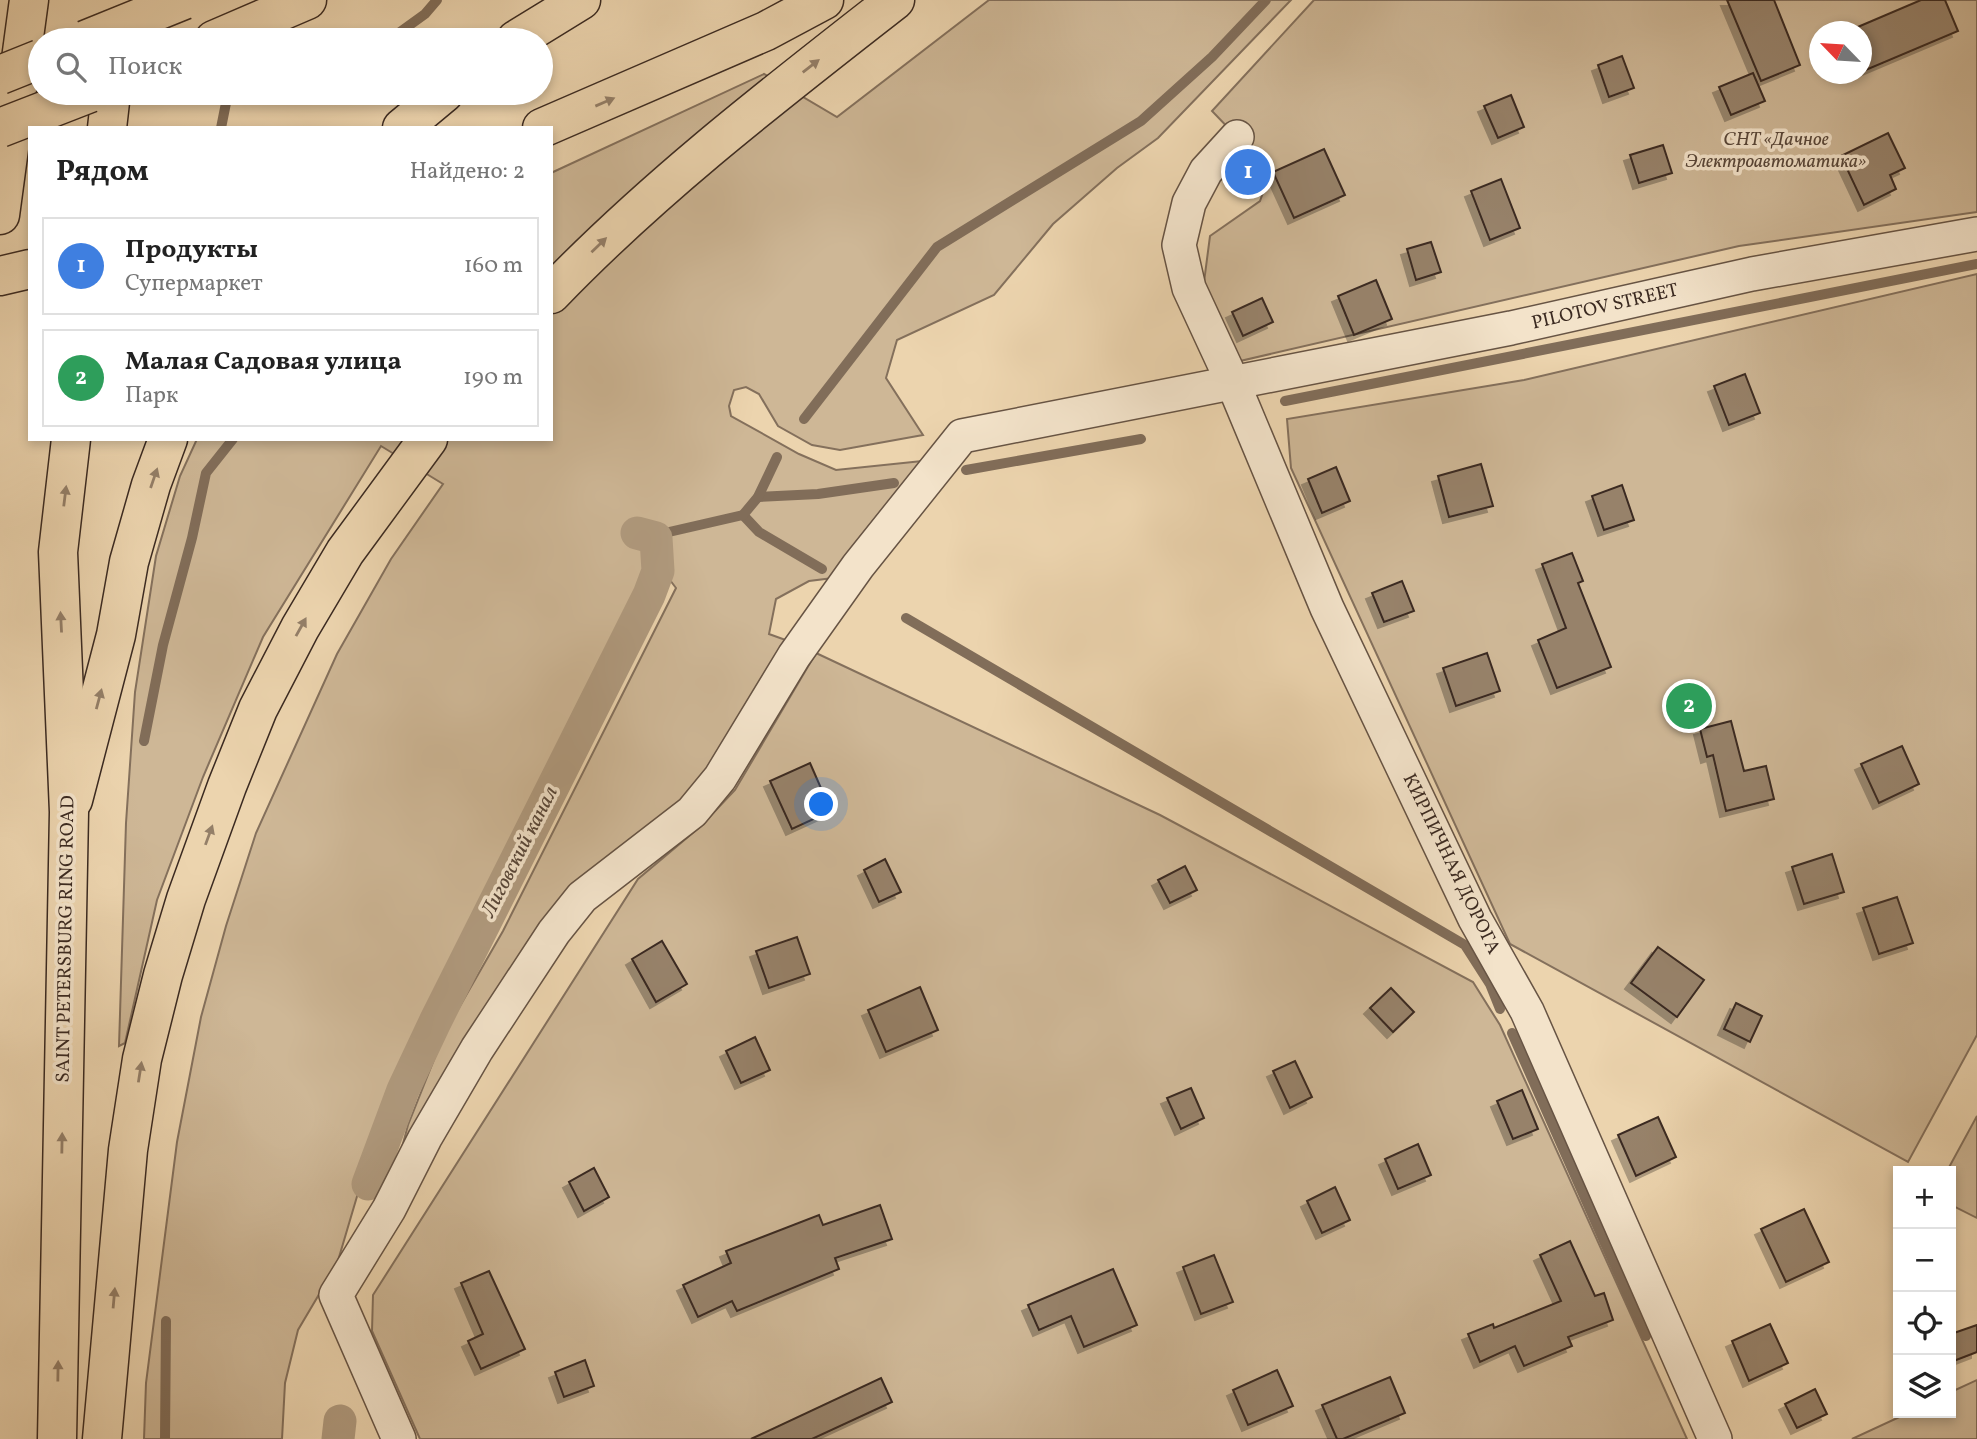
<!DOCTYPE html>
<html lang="ru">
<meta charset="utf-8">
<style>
body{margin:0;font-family:Vollkorn,serif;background:#f2f2f2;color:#222}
.controls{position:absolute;right:21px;bottom:21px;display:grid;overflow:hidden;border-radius:0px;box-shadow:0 4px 10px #0003}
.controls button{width:63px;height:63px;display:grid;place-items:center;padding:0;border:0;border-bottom:2px solid #e0e0e0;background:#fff;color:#222;font:35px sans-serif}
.compass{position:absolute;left:1809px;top:21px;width:63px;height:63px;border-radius:50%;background:#fff;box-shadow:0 4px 10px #0003;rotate:295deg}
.you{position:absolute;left:822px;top:805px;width:24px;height:24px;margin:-18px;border:5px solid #fff;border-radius:50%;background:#1a73e8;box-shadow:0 0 0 10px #1a73e833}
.badge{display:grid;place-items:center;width:46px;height:46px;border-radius:50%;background:#8f2418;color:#fff;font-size:23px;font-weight:700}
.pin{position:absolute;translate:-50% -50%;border:4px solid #fff;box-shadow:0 2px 7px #0006}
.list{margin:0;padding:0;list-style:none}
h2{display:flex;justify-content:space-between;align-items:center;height:91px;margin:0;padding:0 28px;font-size:30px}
h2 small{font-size:23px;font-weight:400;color:#767676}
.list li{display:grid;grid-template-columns:46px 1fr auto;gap:21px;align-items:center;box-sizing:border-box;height:98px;margin:0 14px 14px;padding:0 14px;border:2px solid #e0e0e0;border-radius:0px}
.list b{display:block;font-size:26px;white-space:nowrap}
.list p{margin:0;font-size:23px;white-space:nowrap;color:#767676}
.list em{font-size:23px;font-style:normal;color:#767676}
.icon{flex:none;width:38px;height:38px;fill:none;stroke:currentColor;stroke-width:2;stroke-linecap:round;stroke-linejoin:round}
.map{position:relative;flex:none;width:1977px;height:1439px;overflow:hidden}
.search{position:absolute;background:#fff;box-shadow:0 4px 10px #0003;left:28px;top:28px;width:525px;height:77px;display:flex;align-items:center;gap:18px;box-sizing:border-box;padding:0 24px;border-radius:38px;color:#767676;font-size:26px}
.panel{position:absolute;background:#fff;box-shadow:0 4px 10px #0003;left:28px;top:126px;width:525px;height:315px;border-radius:0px}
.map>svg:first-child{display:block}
.green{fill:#ceb796;stroke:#84705c;stroke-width:2;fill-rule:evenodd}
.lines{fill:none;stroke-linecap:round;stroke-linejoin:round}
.stream{stroke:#816d59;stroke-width:10}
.canal{stroke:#b09a7e;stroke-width:33}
.building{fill:#97826a;stroke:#3b2a21;stroke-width:2;filter:url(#shadow)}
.minor-casing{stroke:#675444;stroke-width:36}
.major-casing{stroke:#3b2a21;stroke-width:41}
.highway-casing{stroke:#3b2a21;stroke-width:41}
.minor{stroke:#f3e3ca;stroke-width:33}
.major{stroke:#ecd4ae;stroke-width:38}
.highway{stroke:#ecd4ae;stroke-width:38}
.major-bridge-casing{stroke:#3b2a21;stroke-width:41;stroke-linecap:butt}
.major-bridge{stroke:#ecd4ae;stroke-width:38}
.oneway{fill:#947f68}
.labels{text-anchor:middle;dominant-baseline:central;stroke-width:7;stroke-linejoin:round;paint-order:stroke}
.park-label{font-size:19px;font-style:italic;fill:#584638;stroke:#f3e3ca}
.street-label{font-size:19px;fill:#3b2a21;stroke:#f3e3ca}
.water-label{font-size:21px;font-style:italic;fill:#584638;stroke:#f3e3ca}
</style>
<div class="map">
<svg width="1977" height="1439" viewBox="0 0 1977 1439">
<defs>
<filter id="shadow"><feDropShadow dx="-6" dy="6" stdDeviation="0" flood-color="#0004"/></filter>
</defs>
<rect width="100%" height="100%" fill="#ecd4ae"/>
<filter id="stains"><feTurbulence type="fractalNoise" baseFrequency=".00286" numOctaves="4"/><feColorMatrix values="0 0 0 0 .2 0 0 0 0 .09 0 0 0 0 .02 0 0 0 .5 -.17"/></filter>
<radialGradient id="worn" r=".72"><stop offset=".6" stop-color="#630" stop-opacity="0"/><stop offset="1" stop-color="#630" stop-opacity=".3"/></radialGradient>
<!-- green -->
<g class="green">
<path d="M 989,0 L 1291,0 L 1158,138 L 1117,168 L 1053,224 L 994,295 L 897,340 L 886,378 L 923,435 L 840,450 L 812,445 L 778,426 L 759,394 L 746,387 L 734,390 L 729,406 L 731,416 L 799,454 L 836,470 L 932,460 L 833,578 L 809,581 L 776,599 L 769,634 L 794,643 L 713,774 L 635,843 L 393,1181 L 408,1125 L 445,1032 L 503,931 L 676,588 L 657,563 L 387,1095 L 337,1264 L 298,1330 L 285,1383 L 282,1439 L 144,1439 L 146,1383 L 177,1142 L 201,1017 L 226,926 L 256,833 L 337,654 L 391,559 L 443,484 L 381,446 L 263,637 L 203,777 L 157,900 L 125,1043 L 119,1046 L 126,823 L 135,692 L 156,556 L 180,476 L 197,439 L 551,439 L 551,173 L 764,74 L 837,117 Z"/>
<path d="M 1314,0 L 1977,0 L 1977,212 L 1739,246 L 1240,361 L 1204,282 L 1210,236 L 1260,201 L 1269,175 L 1237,137 L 1212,111 ZM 1820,32 L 1862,32 L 1862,74 L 1820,74 Z"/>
<path d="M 1977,274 L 1977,1035 L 1908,1162 L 1510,944 L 1291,468 L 1287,419 L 1524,380 Z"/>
<path d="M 816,653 L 1160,815 L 1473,982 L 1500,1025 L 1687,1439 L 420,1439 L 372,1331 L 373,1295 L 638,879 L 701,826 L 735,790 Z"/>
<path d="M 1977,1116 L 1977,1218 L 1951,1205 L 1951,1171 L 1947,1171 Z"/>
<path d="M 1977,1380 L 1977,1439 L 1852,1439 L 1908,1413 L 1951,1413 L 1951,1392 Z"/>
</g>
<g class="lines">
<!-- stream -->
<g class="stream">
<path d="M 389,40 L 425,14 L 437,0"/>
<path d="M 315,95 L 319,93"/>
<path d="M 221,128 L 228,93"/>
<path d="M 1285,401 L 1977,264"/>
<path d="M 804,419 L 937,247 L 1141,121 L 1212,57 L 1266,0"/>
<path d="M 966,470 L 1141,439"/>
<path d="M 758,497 L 818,494 L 894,483"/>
<path d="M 743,515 L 759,532 L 822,569"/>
<path d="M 656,538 L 669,532 L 743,515 L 758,497 L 777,457"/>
<path d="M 906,618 L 1465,945 L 1490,984 L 1500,1009"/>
<path d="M 144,741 L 163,645 L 192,538 L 206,473 L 233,439"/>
<path d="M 1512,1033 L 1646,1336"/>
<path d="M 165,1439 L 166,1321"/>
</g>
<!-- canal -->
<g class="canal">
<path d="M 368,1184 L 403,1090 L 435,1022 L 649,595 L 658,571 L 656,538 L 637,533"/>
<path d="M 338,1439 L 340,1421"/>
</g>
</g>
<!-- building -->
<g class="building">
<path d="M 1727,0 L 1774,0 L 1800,65 L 1761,81 Z"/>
<path d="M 1921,0 L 1945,0 L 1958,31 L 1861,72 L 1861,32 L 1846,32 Z"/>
<path d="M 1622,56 L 1634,88 L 1609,97 L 1598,65 Z"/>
<path d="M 1753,73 L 1765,101 L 1731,115 L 1719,87 Z"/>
<path d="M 1511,95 L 1524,127 L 1498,138 L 1484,106 Z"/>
<path d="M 1888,133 L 1905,168 L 1890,175 L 1896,189 L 1864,205 L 1841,156 Z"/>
<path d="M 1663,145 L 1672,173 L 1639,183 L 1630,155 Z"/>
<path d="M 1324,149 L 1345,195 L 1294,218 L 1273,172 Z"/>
<path d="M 1501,179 L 1520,228 L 1490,240 L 1471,191 Z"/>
<path d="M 1431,242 L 1441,272 L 1416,280 L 1407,249 Z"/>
<path d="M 1376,280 L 1392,319 L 1354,335 L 1338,296 Z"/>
<path d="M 1262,298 L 1273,322 L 1243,336 L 1232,312 Z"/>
<path d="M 1745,374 L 1760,413 L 1729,425 L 1714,386 Z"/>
<path d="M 1481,464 L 1493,506 L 1449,517 L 1438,476 Z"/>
<path d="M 1336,467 L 1350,501 L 1322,513 L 1308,479 Z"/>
<path d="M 1622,485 L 1634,520 L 1604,530 L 1592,496 Z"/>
<path d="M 1572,553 L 1583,581 L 1578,583 L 1611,667 L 1557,688 L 1538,640 L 1566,628 L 1542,564 Z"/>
<path d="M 1402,581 L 1414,611 L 1384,622 L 1372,593 Z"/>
<path d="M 1487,653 L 1500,691 L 1456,706 L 1443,668 Z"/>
<path d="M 1731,721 L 1744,771 L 1766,766 L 1774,799 L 1726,811 L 1713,755 L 1707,757 L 1700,729 Z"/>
<path d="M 1902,746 L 1919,784 L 1879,803 L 1861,764 Z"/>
<path d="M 810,763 L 831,811 L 792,829 L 770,781 Z"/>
<path d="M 1832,854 L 1844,892 L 1804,904 L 1792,867 Z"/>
<path d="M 885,859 L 901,892 L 879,902 L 864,870 Z"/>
<path d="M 1185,866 L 1197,890 L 1170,903 L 1158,880 Z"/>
<path d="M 1897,897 L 1913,943 L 1879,954 L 1863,908 Z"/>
<path d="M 797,937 L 810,974 L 769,988 L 756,951 Z"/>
<path d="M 662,941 L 687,984 L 656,1002 L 632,959 Z"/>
<path d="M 1658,947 L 1704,980 L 1677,1017 L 1631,983 Z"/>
<path d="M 920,987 L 938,1030 L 886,1052 L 868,1010 Z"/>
<path d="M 1391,988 L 1414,1012 L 1393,1032 L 1370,1008 Z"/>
<path d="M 1736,1003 L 1762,1016 L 1750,1042 L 1724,1029 Z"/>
<path d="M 755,1037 L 770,1070 L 741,1083 L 726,1051 Z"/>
<path d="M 1295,1061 L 1312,1097 L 1290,1108 L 1273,1071 Z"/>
<path d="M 1191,1088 L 1204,1118 L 1181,1129 L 1167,1098 Z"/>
<path d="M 1522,1090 L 1538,1129 L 1513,1139 L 1497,1101 Z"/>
<path d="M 1658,1117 L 1676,1157 L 1636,1176 L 1618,1135 Z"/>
<path d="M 1418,1144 L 1431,1175 L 1398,1189 L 1385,1159 Z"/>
<path d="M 594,1168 L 609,1197 L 584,1211 L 569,1182 Z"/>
<path d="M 1335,1187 L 1350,1220 L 1322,1233 L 1307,1201 Z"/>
<path d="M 880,1205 L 892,1239 L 835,1258 L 839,1269 L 737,1311 L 732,1301 L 698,1317 L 683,1285 L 731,1263 L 726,1251 L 819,1215 L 823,1225 Z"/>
<path d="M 1804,1209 L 1829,1262 L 1786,1282 L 1761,1229 Z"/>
<path d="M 1570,1241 L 1595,1296 L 1604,1293 L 1613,1320 L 1568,1337 L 1572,1346 L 1524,1366 L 1515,1346 L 1480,1362 L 1468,1334 L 1493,1324 L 1494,1328 L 1561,1301 L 1540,1255 Z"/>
<path d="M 1214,1255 L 1233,1302 L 1201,1314 L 1183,1267 Z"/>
<path d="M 1113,1269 L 1137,1325 L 1084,1347 L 1071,1316 L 1039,1330 L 1028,1305 Z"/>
<path d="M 489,1271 L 525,1349 L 481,1369 L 468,1341 L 483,1334 L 461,1283 Z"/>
<path d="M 1770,1324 L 1788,1363 L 1749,1381 L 1732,1341 Z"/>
<path d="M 1977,1325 L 1977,1352 L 1951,1362 L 1951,1334 Z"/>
<path d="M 585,1360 L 594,1386 L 564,1397 L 555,1372 Z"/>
<path d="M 1277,1370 L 1293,1406 L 1248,1425 L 1233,1390 Z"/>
<path d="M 1390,1377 L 1405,1413 L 1343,1439 L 1337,1439 L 1322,1405 Z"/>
<path d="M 881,1378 L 892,1402 L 812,1439 L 751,1439 Z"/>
<path d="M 1815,1389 L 1827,1414 L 1797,1428 L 1785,1404 Z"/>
</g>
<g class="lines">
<!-- minor casing -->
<g class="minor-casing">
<g id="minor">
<path d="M 1237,137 L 1206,171 L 1189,203 L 1179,245 L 1189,288 L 1233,383 L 1327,608 L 1475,919 L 1527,1011 L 1715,1439"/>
<path d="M 399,1439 L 336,1295 L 389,1209 L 425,1138 L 477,1049 L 554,932 L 582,897 L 692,812 L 720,778 L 794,656 L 858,566 L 962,436 L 1511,328 L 1752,274 L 1977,234"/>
</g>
</g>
<!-- major casing -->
<g class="major-casing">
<g id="major">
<path d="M 214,40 L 307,0"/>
<path d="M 516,40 L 581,0"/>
<path d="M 402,128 L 444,93"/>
<path d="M 542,128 L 766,31 L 824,0"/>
<path d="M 0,276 L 30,269"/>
<path d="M 73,800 L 116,635 L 129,562 L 151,485 L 168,439"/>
</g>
</g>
<!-- highway casing -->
<g class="highway-casing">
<g id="highway">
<path d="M 107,128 L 111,93"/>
<path d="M 0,215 L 29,0"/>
<path d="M 551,294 C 656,185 776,93 895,0"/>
<path d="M 57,1439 L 69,812 L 58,552 L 71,439"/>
<path d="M 102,1439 L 128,1150 L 142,1059 L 163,975 L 186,899 L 227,786 L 258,709 L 300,628 L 345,552 L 428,439"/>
</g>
</g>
<!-- minor -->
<use href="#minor" class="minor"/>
<!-- major -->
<use href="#major" class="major"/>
<!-- highway -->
<use href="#highway" class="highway"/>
<!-- major-bridge casing -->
<g class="major-bridge-casing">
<g id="major-bridge">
<path d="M 85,40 L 184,0"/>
<path d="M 0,75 L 40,59"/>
<path d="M 0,128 L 90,93"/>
</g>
</g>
<!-- major-bridge -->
<use href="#major-bridge" class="major-bridge"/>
</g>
<!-- one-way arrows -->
<defs><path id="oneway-solid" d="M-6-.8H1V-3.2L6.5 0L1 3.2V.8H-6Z" transform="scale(1.75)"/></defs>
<g class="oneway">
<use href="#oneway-solid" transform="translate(811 66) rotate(-38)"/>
<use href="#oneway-solid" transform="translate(605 102) rotate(-23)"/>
<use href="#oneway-solid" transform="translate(599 245) rotate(-44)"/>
<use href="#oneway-solid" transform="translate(154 478) rotate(-71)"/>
<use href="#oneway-solid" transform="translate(65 496) rotate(-83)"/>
<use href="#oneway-solid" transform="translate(61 622) rotate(-93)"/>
<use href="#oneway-solid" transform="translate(301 627) rotate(-61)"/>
<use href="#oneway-solid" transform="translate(99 699) rotate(-75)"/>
<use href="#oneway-solid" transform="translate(209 835) rotate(-70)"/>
<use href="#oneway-solid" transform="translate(140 1072) rotate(-81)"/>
<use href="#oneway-solid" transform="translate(62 1143) rotate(-89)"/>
<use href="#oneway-solid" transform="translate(114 1298) rotate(-85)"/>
<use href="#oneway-solid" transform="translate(58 1371) rotate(-89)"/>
</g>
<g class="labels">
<!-- park labels -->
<g class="park-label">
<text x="1776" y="140">СНТ «Дачное<tspan x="1776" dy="22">Электроавтоматика»</tspan></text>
</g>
<!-- street labels -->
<g class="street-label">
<text transform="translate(1605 307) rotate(-13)">PILOTOV STREET</text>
<text transform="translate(1451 864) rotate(64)">КИРПИЧНАЯ ДОРОГА</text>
<text transform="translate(66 939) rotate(-89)">SAINT PETERSBURG RING ROAD</text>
</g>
<!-- water labels -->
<g class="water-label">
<text transform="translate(520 852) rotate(-63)">Лиговский канал</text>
</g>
</g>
<rect width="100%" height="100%" filter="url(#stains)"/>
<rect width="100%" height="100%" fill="url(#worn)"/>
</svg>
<div class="controls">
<button>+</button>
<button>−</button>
<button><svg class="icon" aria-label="locate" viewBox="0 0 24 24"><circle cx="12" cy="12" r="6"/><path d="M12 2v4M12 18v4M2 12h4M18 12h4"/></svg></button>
<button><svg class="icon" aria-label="layers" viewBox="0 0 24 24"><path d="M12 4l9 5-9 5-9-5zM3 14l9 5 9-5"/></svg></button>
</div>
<svg class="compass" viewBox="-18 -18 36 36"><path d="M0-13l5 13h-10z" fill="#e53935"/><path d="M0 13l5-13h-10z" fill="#767676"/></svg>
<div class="you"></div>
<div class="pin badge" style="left:1248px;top:172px;background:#3f7fe0">1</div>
<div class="pin badge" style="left:1689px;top:706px;background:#2e9e5b">2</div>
<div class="search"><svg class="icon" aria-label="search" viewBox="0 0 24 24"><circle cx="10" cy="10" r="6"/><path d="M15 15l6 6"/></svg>Поиск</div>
<section class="panel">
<h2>Рядом<small>Найдено: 2</small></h2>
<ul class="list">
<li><span class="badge" style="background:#3f7fe0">1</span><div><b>Продукты</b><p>Супермаркет</p></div><em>160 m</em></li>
<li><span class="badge" style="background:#2e9e5b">2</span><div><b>Малая Садовая улица</b><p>Парк</p></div><em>190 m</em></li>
</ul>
</section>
</div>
